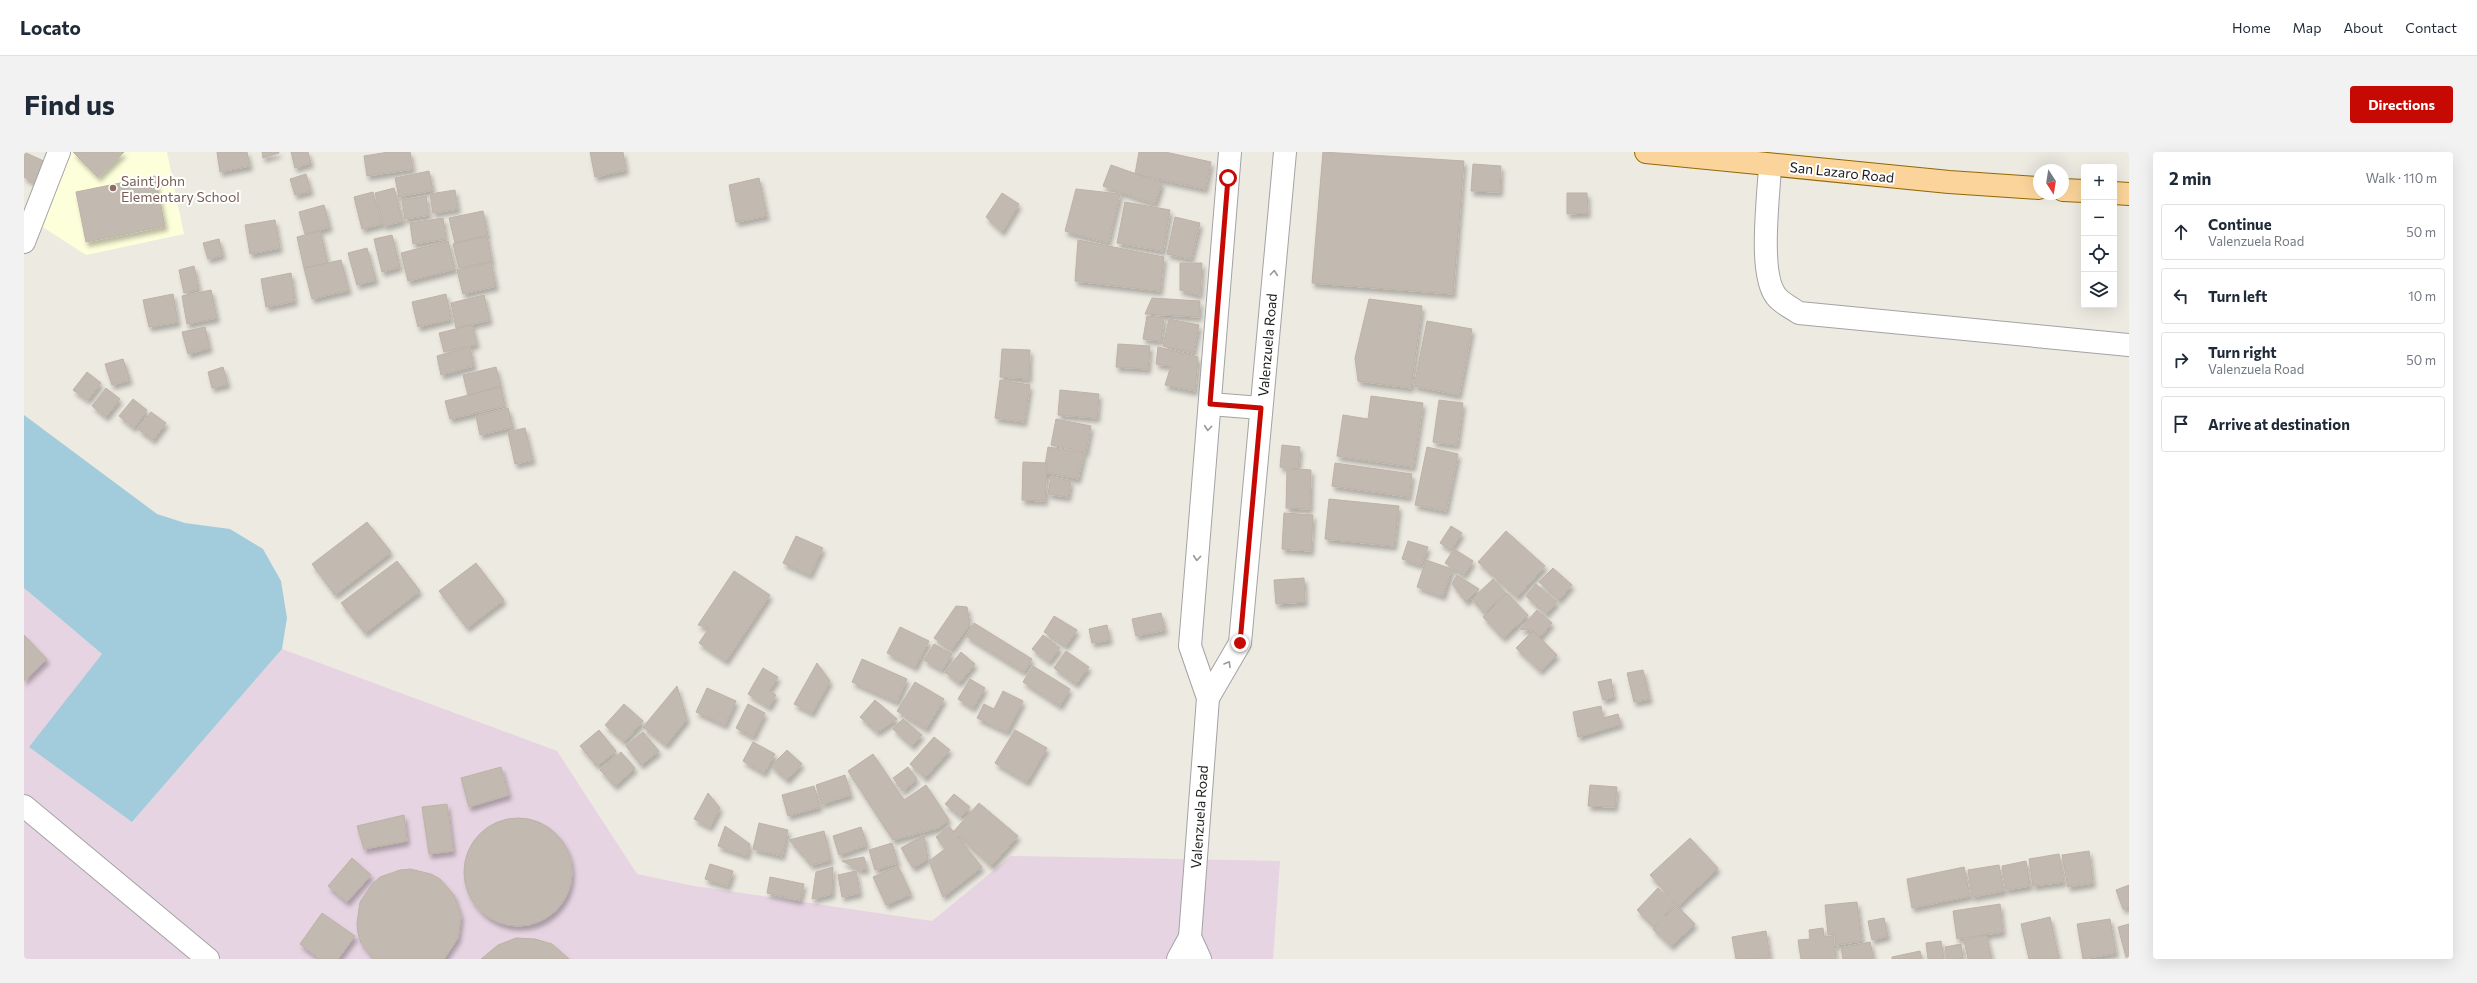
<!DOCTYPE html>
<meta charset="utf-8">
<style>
body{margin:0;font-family:Commissioner,sans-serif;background:#f2f2f3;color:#1f2937}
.controls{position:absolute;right:12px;top:12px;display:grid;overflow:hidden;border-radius:4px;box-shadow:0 4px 16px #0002}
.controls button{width:36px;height:36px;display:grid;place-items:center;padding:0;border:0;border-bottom:1px solid #e0e1e3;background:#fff;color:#1f2937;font:20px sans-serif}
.compass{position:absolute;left:2009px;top:12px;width:36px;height:36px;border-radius:50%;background:#fff;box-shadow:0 4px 16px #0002;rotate:168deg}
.stop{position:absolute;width:12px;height:12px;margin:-9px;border:3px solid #c60a03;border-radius:50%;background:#fff}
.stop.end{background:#c60a03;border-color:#fff;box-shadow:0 1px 4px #0008}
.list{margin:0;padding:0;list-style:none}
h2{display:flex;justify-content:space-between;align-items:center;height:52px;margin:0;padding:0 16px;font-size:17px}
h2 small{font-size:13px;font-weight:400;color:#747a83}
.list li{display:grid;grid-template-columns:26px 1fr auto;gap:12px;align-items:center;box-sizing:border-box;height:56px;margin:0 8px 8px;padding:0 8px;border:1px solid #e0e1e3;border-radius:4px}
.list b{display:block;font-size:15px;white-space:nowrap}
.list p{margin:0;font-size:13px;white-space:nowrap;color:#747a83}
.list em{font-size:13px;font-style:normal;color:#747a83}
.icon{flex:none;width:22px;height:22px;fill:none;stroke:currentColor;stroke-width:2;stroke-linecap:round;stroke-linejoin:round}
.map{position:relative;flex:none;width:2105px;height:807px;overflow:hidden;border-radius:4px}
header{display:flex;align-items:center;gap:24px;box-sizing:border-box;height:56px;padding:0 20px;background:#fff;border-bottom:1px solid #e0e1e3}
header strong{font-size:19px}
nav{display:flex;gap:22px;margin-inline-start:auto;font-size:14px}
.intro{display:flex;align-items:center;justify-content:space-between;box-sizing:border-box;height:96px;padding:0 24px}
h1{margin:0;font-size:28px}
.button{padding:10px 18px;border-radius:4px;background:#c60a03;color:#fff;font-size:14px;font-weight:700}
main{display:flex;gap:24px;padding:0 24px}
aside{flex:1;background:#fff;border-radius:4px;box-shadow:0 4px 16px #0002}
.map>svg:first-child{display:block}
.industrial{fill:#e7d4e2}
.education{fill:#fdfeda}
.water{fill:#a2ccdb}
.building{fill:#c2bab1;stroke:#bfb1a5;filter:url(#shadow)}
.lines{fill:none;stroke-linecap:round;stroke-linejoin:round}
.minor-casing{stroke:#a3a3a3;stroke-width:24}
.major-casing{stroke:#926802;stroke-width:24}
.minor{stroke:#fff;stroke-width:22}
.major{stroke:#fad49a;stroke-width:22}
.oneway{stroke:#999}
.route{stroke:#c60a03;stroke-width:5}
.education-dot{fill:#8d6e63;stroke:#fff;stroke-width:1.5}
.labels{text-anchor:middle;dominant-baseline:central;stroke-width:4;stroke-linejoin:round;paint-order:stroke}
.street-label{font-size:14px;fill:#1c1c1c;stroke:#fff}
.education-label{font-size:14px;fill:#785e54;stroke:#fff;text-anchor:start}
</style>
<header>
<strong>Locato</strong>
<nav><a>Home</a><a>Map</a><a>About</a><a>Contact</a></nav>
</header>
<div class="intro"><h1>Find us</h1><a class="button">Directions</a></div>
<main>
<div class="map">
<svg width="2105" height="807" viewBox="0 0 2105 807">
<defs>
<filter id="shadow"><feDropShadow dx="2.5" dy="4.5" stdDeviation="2" flood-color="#0004"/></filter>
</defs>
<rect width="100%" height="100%" fill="#edeae2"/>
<!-- industrial -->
<path class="industrial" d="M 0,436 L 78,502 L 108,670 L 258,497 L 533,599 L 613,722 L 670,734 L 908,769 L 987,704 L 1256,709 L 1249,807 L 0,807 Z"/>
<!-- education -->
<path class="education" d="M 44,0 L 143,0 L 160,82 L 62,103 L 14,72 Z"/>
<!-- water -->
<path class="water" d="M 0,263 L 133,362 L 161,371 L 206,377 L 239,397 L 257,429 L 263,466 L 258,497 L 108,670 L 5,595 L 78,502 L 0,436 Z"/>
<!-- building -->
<g class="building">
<path d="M 0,0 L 24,11 L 13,32 L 0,25 Z"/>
<path d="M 49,0 L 100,0 L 74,25 Z"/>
<path d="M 193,0 L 223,0 L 226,14 L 196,20 Z"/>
<path d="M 238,0 L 255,0 L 255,1 L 239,6 Z"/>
<path d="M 267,0 L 284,0 L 287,11 L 271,16 Z"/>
<path d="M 365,0 L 386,0 L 389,17 L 343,24 L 340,4 Z"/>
<path d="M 566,0 L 599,0 L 602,18 L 571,25 Z"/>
<path d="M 1115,0 L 1141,0 L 1187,10 L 1181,37 L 1111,22 Z"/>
<path d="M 1299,0 L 1440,9 L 1429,142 L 1288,131 Z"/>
<path d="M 1449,12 L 1477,14 L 1476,40 L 1447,39 Z"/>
<path d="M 1087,13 L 1138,31 L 1131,52 L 1079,34 Z"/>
<path d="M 405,19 L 409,38 L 375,45 L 371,26 Z"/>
<path d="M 282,22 L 287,39 L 271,43 L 266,27 Z"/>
<path d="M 131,24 L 141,74 L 62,90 L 52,40 Z"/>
<path d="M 735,26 L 743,64 L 712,70 L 705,33 Z"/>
<path d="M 370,36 L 379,69 L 360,74 L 351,41 Z"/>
<path d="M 1052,37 L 1096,42 L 1084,91 L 1041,79 Z"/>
<path d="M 431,38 L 434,57 L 409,61 L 406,42 Z"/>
<path d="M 349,40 L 358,72 L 338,77 L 330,45 Z"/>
<path d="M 978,41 L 995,52 L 978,80 L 962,65 Z"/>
<path d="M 1543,41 L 1563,41 L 1564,61 L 1543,62 Z"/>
<path d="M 402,44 L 405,63 L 381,67 L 378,48 Z"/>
<path d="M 1101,50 L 1146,58 L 1139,99 L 1093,91 Z"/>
<path d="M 300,53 L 306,75 L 281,82 L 275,60 Z"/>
<path d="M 459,59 L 464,83 L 431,91 L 425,66 Z"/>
<path d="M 1151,65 L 1176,71 L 1167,107 L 1143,102 Z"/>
<path d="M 419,66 L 422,87 L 389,92 L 386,71 Z"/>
<path d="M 251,68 L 256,96 L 226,102 L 221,73 Z"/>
<path d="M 296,79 L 304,111 L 280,116 L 273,85 Z"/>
<path d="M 368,83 L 376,115 L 358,120 L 350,87 Z"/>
<path d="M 463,84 L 468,109 L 435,116 L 429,92 Z"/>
<path d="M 195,87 L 199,103 L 184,107 L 179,91 Z"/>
<path d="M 1054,88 L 1140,105 L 1136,139 L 1051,129 Z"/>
<path d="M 424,89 L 431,117 L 384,129 L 377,101 Z"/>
<path d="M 343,96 L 352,128 L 333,133 L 324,101 Z"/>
<path d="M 317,108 L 325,138 L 288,147 L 280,116 Z"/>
<path d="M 467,110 L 472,134 L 439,142 L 433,118 Z"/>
<path d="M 1156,111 L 1178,111 L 1176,143 L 1156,138 Z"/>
<path d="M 170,114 L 175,137 L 160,141 L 155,118 Z"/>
<path d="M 267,121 L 271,149 L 242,155 L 237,127 Z"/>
<path d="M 187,138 L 193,166 L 163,172 L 158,144 Z"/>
<path d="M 149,142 L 154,170 L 125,175 L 119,148 Z"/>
<path d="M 422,142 L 427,167 L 394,175 L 388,150 Z"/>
<path d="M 460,143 L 466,168 L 432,176 L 427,151 Z"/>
<path d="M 1128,146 L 1176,149 L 1175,165 L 1121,162 Z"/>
<path d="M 1345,147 L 1398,154 L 1387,236 L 1334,229 L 1331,206 Z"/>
<path d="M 1123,164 L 1140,166 L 1137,189 L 1119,187 Z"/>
<path d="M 1145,167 L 1175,173 L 1169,201 L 1139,194 Z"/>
<path d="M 1403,169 L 1448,177 L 1435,243 L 1390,234 Z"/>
<path d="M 448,173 L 453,192 L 420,200 L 415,181 Z"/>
<path d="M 181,175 L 186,196 L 164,202 L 158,180 Z"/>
<path d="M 1094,192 L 1126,194 L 1124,217 L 1092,215 Z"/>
<path d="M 446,195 L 450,214 L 417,223 L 413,204 Z"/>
<path d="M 1134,195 L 1174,205 L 1171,239 L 1141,233 L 1147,214 L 1132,212 Z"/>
<path d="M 978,197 L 1006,198 L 1005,227 L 976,225 Z"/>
<path d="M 99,207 L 106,228 L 88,233 L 81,212 Z"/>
<path d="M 199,215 L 204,232 L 188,236 L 184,220 Z"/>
<path d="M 472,215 L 477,234 L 444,243 L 439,223 Z"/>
<path d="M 63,220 L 77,231 L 64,248 L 49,238 Z"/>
<path d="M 976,228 L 1006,233 L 1000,270 L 971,266 Z"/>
<path d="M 477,235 L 481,254 L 426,267 L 421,249 Z"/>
<path d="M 82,236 L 96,247 L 82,265 L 68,254 Z"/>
<path d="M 1036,238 L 1075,242 L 1073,266 L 1034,263 Z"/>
<path d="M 1347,244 L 1399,251 L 1389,315 L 1313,304 L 1319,263 L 1344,267 Z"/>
<path d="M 109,247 L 123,258 L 110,276 L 95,264 Z"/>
<path d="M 1415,248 L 1439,251 L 1433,293 L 1409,290 Z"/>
<path d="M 484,256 L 489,275 L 456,283 L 452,264 Z"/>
<path d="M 127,260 L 142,271 L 129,288 L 114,277 Z"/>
<path d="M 1032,267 L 1067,274 L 1062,300 L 1027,293 Z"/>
<path d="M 501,276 L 509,308 L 491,312 L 484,280 Z"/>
<path d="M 1258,293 L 1276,295 L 1274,317 L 1256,315 Z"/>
<path d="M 1024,295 L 1060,301 L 1054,327 L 1020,320 Z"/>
<path d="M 1403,295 L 1434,302 L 1422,359 L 1391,353 Z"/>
<path d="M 999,310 L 1023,311 L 1021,349 L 998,348 Z"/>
<path d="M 1311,311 L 1388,322 L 1385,345 L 1308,334 Z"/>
<path d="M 1274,317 L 1287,318 L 1286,357 L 1262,356 L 1263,318 Z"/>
<path d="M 1027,325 L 1047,329 L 1044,345 L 1024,342 Z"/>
<path d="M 1305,347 L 1375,354 L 1370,394 L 1301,387 Z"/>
<path d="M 1260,361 L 1289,363 L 1287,399 L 1258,397 Z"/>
<path d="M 343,370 L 367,400 L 311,443 L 288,412 Z"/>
<path d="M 1427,374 L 1438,381 L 1427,398 L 1416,391 Z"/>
<path d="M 1482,379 L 1521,414 L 1493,445 L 1454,410 Z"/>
<path d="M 772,384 L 799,396 L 786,423 L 759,411 Z"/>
<path d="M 1384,389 L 1404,395 L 1397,413 L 1378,407 Z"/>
<path d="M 1430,397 L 1449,409 L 1440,423 L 1421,411 Z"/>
<path d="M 1402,408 L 1428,417 L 1419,444 L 1393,435 Z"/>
<path d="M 373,409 L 396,439 L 341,481 L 317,451 Z"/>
<path d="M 452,411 L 480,448 L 443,476 L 415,439 Z"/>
<path d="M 1529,416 L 1548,433 L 1535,448 L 1515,430 Z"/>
<path d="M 710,419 L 746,443 L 702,509 L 675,491 L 685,476 L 674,473 Z"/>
<path d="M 1433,423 L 1455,437 L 1442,450 L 1428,432 Z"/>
<path d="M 1280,426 L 1281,450 L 1252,452 L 1250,428 Z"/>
<path d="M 1469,427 L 1482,441 L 1460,461 L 1448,447 Z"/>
<path d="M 1512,432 L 1533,450 L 1522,462 L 1502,444 Z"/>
<path d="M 1483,441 L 1504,463 L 1479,486 L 1459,465 Z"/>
<path d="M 932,454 L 943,455 L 946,472 L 927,498 L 910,486 Z"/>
<path d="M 1513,458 L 1528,471 L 1516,485 L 1509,479 L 1496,477 Z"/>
<path d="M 1137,461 L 1141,478 L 1112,484 L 1108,467 Z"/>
<path d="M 1030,464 L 1053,478 L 1042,494 L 1020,480 Z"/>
<path d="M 950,471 L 1008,507 L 1000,520 L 942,484 Z"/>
<path d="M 1083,473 L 1086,488 L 1068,491 L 1065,477 Z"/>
<path d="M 876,475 L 905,489 L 891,515 L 863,501 Z"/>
<path d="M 1509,479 L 1533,503 L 1516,519 L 1492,496 Z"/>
<path d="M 0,483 L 23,507 L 0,529 Z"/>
<path d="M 1019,483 L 1036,496 L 1025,510 L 1008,497 Z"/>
<path d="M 910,492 L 928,502 L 918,518 L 900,508 Z"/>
<path d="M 1042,499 L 1065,515 L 1052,532 L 1030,516 Z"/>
<path d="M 937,500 L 951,512 L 935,531 L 921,520 Z"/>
<path d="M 838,507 L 883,527 L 873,550 L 828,530 Z"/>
<path d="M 793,511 L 806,529 L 788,561 L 770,552 Z"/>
<path d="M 1009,514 L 1046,537 L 1036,554 L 999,530 Z"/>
<path d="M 739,516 L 754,525 L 745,539 L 752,543 L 745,555 L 724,542 Z"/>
<path d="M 1619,518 L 1626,547 L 1610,550 L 1603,521 Z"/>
<path d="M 946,527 L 961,536 L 949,556 L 934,547 Z"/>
<path d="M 1587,527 L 1590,545 L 1579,548 L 1574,530 Z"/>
<path d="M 891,530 L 920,547 L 902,577 L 873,559 Z"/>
<path d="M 653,534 L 663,567 L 642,593 L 619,575 Z"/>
<path d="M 683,536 L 712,549 L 701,573 L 672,560 Z"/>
<path d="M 979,539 L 999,549 L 983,580 L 953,566 L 960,552 L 970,557 Z"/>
<path d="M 851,548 L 873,567 L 853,580 L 836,565 Z"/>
<path d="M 600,552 L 619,569 L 600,590 L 581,573 Z"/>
<path d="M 724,552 L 741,561 L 729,585 L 712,576 Z"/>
<path d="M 1577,554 L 1579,566 L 1594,562 L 1597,572 L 1554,585 L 1549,560 Z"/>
<path d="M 879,567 L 898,583 L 888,594 L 869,577 Z"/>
<path d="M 575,578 L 592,599 L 573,614 L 556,594 Z"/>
<path d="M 991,578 L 1023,596 L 1003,630 L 971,611 Z"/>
<path d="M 619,580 L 635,599 L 617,613 L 602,594 Z"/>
<path d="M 910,585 L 926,598 L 901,626 L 886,612 Z"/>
<path d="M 729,590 L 751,602 L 740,621 L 719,609 Z"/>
<path d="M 763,598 L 778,612 L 763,628 L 747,614 Z"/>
<path d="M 597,600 L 611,616 L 591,634 L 576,618 Z"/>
<path d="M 849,602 L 880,648 L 902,633 L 925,668 L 914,676 L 869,688 L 824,619 Z"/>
<path d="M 477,615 L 485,643 L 445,655 L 437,626 Z"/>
<path d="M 884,615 L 893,627 L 879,639 L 869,626 Z"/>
<path d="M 821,623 L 827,643 L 798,652 L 792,633 Z"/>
<path d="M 1566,633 L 1593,635 L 1591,655 L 1564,654 Z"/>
<path d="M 790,634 L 796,655 L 764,664 L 758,643 Z"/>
<path d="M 684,641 L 696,656 L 686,675 L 670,667 Z"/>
<path d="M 930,642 L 946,655 L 937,665 L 921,652 Z"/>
<path d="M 955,651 L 994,684 L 967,714 L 930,679 Z"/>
<path d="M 423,652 L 429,699 L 405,702 L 398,655 Z"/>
<path d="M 380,663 L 383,689 L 340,697 L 333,674 Z"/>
<circle cx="494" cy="720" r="54"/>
<path d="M 735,671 L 764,678 L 758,704 L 729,697 Z"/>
<path d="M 701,674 L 726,692 L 723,704 L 694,694 Z"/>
<path d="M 925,674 L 958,715 L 919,745 L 905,709 L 921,697 L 912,685 Z"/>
<path d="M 837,675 L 843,693 L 815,703 L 809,684 Z"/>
<path d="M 800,679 L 807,708 L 787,713 L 765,688 Z"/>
<path d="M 900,683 L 904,707 L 889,716 L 877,696 Z"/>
<path d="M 1666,686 L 1694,716 L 1654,754 L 1626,723 Z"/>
<path d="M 868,691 L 874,711 L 851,718 L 845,698 Z"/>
<path d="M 2065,699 L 2069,731 L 2044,735 L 2038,703 Z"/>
<path d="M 2035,702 L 2040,730 L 2009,734 L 2005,707 Z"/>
<path d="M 840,705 L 843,717 L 836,718 L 818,709 Z"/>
<path d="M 328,706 L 347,723 L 323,750 L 304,734 Z"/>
<path d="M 2002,709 L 2006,734 L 1982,738 L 1978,714 Z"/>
<path d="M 686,712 L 709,719 L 704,734 L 681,727 Z"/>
<path d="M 1975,713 L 1980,739 L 1948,745 L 1944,718 Z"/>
<path d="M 874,714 L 887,742 L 862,753 L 849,725 Z"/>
<path d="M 809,715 L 808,742 L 788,747 L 792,720 Z"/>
<path d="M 1940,715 L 1946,744 L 1888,756 L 1883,727 Z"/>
<path d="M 386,717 L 407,722 L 416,727 L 430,743 L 437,764 L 434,786 L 420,807 L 350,807 L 337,791 L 334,781 L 333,771 L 336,750 L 348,732 L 356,725 L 376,718 Z"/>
<path d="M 832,719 L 836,741 L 818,745 L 814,723 Z"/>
<path d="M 746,725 L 780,732 L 776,748 L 743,741 Z"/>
<path d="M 2105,733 L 2105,755 L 2099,757 L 2092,738 Z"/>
<path d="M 1634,736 L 1651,752 L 1630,775 L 1613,758 Z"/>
<path d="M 1833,750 L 1838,789 L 1812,793 L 1811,782 L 1804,783 L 1801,753 Z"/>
<path d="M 1976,752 L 1979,780 L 1933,787 L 1929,759 Z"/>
<path d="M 1653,754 L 1671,772 L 1647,794 L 1629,777 Z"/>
<path d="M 298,761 L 331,784 L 314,807 L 292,807 L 293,805 L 276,792 Z"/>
<path d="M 2026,765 L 2035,807 L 2005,807 L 1997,772 Z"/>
<path d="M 1860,766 L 1864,784 L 1848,788 L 1844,769 Z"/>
<path d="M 2086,767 L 2092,801 L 2059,807 L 2053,772 Z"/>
<path d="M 2105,772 L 2105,804 L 2102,805 L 2094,775 Z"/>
<path d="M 1799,776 L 1800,785 L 1809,784 L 1812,807 L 1777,807 L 1774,788 L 1786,787 L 1785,778 Z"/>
<path d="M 1742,779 L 1746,806 L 1712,807 L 1708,785 Z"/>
<path d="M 1962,783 L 1968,807 L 1944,807 L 1940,788 Z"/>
<path d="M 492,786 L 511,787 L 528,792 L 545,807 L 457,807 L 474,793 Z"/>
<path d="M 1917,789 L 1920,807 L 1904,807 L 1902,791 Z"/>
<path d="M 1846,790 L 1850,807 L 1819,807 L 1817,796 Z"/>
<path d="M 1937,792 L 1939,807 L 1923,807 L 1921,795 Z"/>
<path d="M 1896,799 L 1898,807 L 1868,807 L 1868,805 Z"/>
</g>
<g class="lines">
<!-- minor casing -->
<g class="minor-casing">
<g id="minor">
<path d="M 1746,13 C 1745,43 1734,121 1752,144 C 1757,151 1768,156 1775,161 L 2105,193"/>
<path d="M 0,90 L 35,0"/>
<path d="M 1186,252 L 1237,256"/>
<path d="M 1184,546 L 1216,491 L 1261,0"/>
<path d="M 0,654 L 184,807"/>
<path d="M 1166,785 L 1176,807"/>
<path d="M 1154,807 L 1166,785 L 1184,546 L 1166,494 L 1206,0"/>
</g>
</g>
<!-- major casing -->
<g class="major-casing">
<g id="major">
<path d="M 1622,0 L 1925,30 L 2015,36"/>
<path d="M 2039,38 L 2060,39"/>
<path d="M 2090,41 L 2105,42"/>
</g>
</g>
<!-- minor -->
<use href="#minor" class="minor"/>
<!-- major -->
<use href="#major" class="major"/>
</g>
<!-- one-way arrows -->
<defs><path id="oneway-chevron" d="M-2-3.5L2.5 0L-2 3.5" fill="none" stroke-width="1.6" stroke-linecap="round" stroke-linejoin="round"/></defs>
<g class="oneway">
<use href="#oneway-chevron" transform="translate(1250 121) rotate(-85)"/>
<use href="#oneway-chevron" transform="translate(1184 276) rotate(95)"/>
<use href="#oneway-chevron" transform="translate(1173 406) rotate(95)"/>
<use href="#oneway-chevron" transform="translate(1204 512) rotate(-60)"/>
</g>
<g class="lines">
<!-- route -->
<path class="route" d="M 1204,26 L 1186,252 L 1237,256 L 1216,491"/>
</g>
<!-- markers -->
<circle class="education-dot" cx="89" cy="36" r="4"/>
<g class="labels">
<!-- street labels -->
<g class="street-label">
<text transform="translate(1818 20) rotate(6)">San Lazaro Road</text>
<text transform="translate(1243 193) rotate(-85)">Valenzuela Road</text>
<text transform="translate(1175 665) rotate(-86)">Valenzuela Road</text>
</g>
<!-- education labels -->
<g class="education-label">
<text x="97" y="28">Saint John<tspan x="97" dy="16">Elementary School</tspan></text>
</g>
</g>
</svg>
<div class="controls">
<button>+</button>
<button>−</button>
<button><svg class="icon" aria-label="locate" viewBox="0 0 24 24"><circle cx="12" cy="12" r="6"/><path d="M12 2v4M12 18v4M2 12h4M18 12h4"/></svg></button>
<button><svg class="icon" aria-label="layers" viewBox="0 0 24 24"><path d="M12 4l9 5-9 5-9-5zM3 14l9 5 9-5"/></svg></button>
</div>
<svg class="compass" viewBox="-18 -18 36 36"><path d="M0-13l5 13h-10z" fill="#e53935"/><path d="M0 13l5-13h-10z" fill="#747a83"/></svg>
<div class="stop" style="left:1204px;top:26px"></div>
<div class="stop end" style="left:1216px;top:491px"></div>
</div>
<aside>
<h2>2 min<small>Walk · 110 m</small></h2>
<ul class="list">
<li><svg class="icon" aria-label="ahead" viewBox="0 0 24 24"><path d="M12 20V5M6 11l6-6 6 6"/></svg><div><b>Continue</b><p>Valenzuela Road</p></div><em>50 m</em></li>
<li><svg class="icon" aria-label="left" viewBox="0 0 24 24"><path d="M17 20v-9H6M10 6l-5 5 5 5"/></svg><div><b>Turn left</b></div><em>10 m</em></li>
<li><svg class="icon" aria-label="right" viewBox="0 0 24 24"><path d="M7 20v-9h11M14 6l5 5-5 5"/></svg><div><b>Turn right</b><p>Valenzuela Road</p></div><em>50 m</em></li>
<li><svg class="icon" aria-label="arrive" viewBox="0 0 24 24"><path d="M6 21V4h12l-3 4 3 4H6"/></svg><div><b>Arrive at destination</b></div></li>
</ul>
</aside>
</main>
